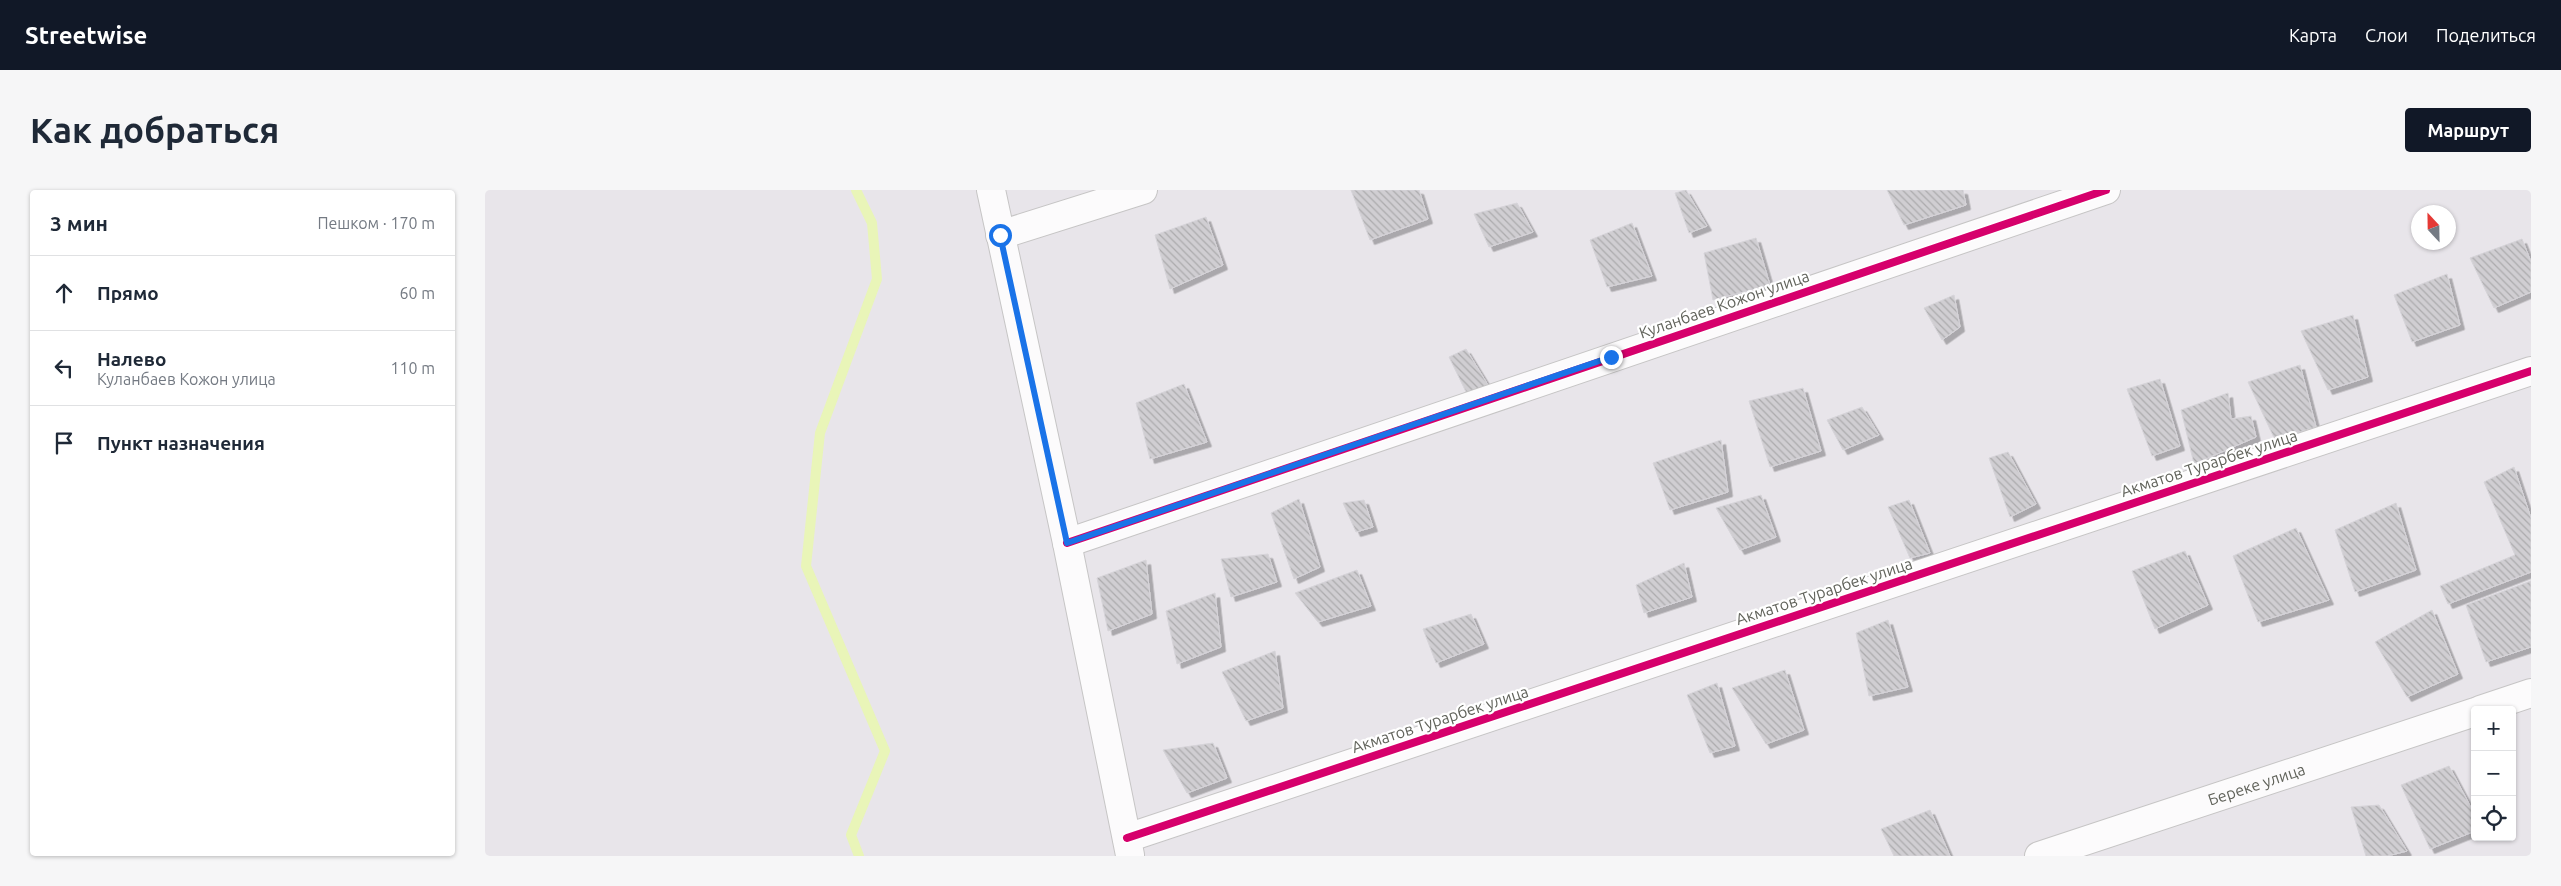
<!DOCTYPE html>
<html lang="ru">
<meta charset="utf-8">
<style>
body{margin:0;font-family:Ubuntu,sans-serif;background:#f6f6f7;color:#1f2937}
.controls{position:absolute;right:15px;bottom:15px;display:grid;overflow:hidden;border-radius:5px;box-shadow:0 1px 4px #0004}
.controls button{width:45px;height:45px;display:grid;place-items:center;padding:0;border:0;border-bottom:1px solid #e0e1e3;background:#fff;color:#1f2937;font:25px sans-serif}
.compass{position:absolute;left:1926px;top:15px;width:45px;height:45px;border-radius:50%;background:#fff;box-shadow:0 1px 4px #0004;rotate:338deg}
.stop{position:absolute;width:15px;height:15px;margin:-11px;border:4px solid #1a73e8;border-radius:50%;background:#fff}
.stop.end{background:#1a73e8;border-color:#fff;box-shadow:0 1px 5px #0008}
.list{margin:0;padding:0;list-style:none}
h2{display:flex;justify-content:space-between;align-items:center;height:65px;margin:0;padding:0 20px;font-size:21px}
h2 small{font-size:16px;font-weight:400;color:#747a83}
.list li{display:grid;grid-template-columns:32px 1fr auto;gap:15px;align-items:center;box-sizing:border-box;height:75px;padding:0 20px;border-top:1px solid #e0e1e3}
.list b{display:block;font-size:19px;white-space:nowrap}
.list p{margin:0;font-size:16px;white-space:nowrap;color:#747a83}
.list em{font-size:16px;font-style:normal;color:#747a83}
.icon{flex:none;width:28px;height:28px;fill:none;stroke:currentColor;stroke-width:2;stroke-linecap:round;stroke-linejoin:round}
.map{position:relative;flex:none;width:2046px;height:666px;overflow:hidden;border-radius:5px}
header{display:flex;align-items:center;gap:30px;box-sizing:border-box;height:70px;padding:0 25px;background:#111827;color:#fff}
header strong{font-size:24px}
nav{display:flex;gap:28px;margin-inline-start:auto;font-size:18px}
.intro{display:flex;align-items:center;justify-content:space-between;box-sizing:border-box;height:120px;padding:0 30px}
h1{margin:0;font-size:35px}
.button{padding:12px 22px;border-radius:5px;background:#111827;color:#fff;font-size:18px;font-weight:700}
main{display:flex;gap:30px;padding:0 30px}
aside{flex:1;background:#fff;border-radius:5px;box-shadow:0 1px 4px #0004}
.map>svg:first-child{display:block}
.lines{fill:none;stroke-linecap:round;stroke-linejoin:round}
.stream{stroke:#e9f5b8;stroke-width:10}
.building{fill:url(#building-back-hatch);stroke:#d6d4d9;filter:url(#shadow)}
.minor-casing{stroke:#c6c5c5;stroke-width:30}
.minor{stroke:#fcfbfc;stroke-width:28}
.cycleway-casing{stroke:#fff;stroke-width:11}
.cycleway{stroke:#d6006c;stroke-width:8}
.route{stroke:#1a73e8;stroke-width:6}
.labels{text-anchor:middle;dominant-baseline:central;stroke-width:4.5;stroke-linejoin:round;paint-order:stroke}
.street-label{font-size:16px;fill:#60625a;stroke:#fff}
</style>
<header>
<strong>Streetwise</strong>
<nav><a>Карта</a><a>Слои</a><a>Поделиться</a></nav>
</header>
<div class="intro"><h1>Как добраться</h1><a class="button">Маршрут</a></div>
<main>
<aside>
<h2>3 мин<small>Пешком · 170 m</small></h2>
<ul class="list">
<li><svg class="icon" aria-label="ahead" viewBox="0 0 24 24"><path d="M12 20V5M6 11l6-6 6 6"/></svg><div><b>Прямо</b></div><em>60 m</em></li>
<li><svg class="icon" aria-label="left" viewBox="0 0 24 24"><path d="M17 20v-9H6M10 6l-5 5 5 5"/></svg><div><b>Налево</b><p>Куланбаев Кожон улица</p></div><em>110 m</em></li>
<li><svg class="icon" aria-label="arrive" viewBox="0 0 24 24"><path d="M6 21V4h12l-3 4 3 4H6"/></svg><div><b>Пункт назначения</b></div></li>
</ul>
</aside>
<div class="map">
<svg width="2046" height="666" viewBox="0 0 2046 666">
<defs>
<pattern id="building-back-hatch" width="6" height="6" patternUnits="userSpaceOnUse" patternTransform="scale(1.25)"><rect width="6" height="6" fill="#d0ced2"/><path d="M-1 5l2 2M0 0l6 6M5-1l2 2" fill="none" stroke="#acabad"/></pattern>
<filter id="shadow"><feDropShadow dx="4.5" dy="4.5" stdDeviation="0" flood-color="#0004"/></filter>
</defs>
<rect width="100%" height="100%" fill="#e8e5ea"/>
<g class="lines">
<!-- stream -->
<path class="stream" d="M 371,0 L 387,33 L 392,89 L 335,243 L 321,376 L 400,561 L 366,645 L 374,666"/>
</g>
<!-- building -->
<g class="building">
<path d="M 866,0 L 934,0 L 943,29 L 885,50 Z"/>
<path d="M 1201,0 L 1222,36 L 1204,43 L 1190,3 Z"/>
<path d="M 1402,0 L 1478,0 L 1481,15 L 1419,35 Z"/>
<path d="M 1032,13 L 1048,42 L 1004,57 L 989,24 Z"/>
<path d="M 721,27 L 738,75 L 685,99 L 670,45 Z"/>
<path d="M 1147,33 L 1167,86 L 1122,97 L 1105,50 Z"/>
<path d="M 1271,48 L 1285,95 L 1228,110 L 1219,63 Z"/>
<path d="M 2037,49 L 2046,72 L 2046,102 L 2009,118 L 1985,68 Z"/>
<path d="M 1962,84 L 1975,135 L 1927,152 L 1909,105 Z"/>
<path d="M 1469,105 L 1475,137 L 1457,150 L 1439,118 Z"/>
<path d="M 1868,125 L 1883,187 L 1843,200 L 1816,141 Z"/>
<path d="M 981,159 L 1003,195 L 982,204 L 964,167 Z"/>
<path d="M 1815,175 L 1831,237 L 1790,250 L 1763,192 Z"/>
<path d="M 1675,189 L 1695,256 L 1667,266 L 1642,199 Z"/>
<path d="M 699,194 L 722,252 L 665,269 L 651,213 Z"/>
<path d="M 1318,198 L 1336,261 L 1285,277 L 1264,211 Z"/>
<path d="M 1743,203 L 1746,229 L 1766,226 L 1771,247 L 1709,274 L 1696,220 Z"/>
<path d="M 1377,217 L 1394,245 L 1358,260 L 1342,230 Z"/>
<path d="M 1236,250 L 1243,302 L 1185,320 L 1168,273 Z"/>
<path d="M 1523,262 L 1551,314 L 1525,327 L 1504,268 Z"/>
<path d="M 2029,277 L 2046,328 L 2046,382 L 1963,414 L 1955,396 L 2030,365 L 1999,292 Z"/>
<path d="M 1276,305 L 1291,347 L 1255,360 L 1231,318 Z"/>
<path d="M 814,309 L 835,377 L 809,389 L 786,323 Z"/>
<path d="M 879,310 L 888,337 L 871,342 L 858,313 Z"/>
<path d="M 1424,310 L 1445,363 L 1425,368 L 1403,317 Z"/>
<path d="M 1911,313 L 1931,380 L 1870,402 L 1850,340 Z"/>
<path d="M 1811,338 L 1844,410 L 1773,432 L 1748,366 Z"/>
<path d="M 1700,361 L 1723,415 L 1670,439 L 1647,381 Z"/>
<path d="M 783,364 L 792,392 L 746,407 L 736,369 Z"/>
<path d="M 661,370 L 667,424 L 623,441 L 612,388 Z"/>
<path d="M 1199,373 L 1207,407 L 1159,423 L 1151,395 Z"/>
<path d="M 872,380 L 886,416 L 833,432 L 810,403 Z"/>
<path d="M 2046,391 L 2046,457 L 2001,472 L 1981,415 Z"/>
<path d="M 730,403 L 736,457 L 692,474 L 681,421 Z"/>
<path d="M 1947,420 L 1973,484 L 1922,507 L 1890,452 Z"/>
<path d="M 986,424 L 999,454 L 951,473 L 938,439 Z"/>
<path d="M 1403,430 L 1423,497 L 1384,506 L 1371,443 Z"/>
<path d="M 790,461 L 798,518 L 761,531 L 737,482 Z"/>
<path d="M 1300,480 L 1319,540 L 1281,554 L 1247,498 Z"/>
<path d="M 1232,493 L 1250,556 L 1225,563 L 1202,505 Z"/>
<path d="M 728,553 L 742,588 L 702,603 L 678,560 Z"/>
<path d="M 1964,576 L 1990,625 L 1990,641 L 1945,659 L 1916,595 Z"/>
<path d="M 1894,615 L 1922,661 L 1902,666 L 1881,666 L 1866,617 Z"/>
<path d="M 1445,620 L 1465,666 L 1409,666 L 1396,639 Z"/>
</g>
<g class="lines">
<!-- minor casing -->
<g class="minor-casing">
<g id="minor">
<path d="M 506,0 L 582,353 L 645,665"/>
<path d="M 515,45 L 658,0"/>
<path d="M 582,353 L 1621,0"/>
<path d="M 1995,520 L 2046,503"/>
<path d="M 642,648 L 2046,181"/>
<path id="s1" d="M 1554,666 L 1990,522"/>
</g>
</g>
<!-- minor -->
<use href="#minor" class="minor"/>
<!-- cycleway casing -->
<g class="cycleway-casing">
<g id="cycleway">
<path d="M 582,353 L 1621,0"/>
<path d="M 642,648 L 2046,181"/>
</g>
</g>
<!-- cycleway -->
<use href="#cycleway" class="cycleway"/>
</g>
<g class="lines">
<!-- route -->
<path class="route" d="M 515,45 L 582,353 L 1126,167"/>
</g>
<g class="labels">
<!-- street labels -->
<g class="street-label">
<text transform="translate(1239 114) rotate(-19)">Куланбаев Кожон улица</text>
<text transform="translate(1724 273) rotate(-18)">Акматов Турарбек улица</text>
<text transform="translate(1339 401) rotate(-18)">Акматов Турарбек улица</text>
<text transform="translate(955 529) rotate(-18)">Акматов Турарбек улица</text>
<text stroke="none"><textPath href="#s1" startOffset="229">Береке улица</textPath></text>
</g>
</g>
</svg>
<div class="controls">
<button>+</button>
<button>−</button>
<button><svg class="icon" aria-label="locate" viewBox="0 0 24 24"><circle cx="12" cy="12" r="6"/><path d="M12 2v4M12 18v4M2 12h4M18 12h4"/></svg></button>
</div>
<svg class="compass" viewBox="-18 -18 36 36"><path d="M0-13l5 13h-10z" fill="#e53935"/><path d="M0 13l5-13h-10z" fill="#747a83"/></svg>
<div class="stop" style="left:515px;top:45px"></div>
<div class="stop end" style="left:1126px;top:167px"></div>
</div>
</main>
